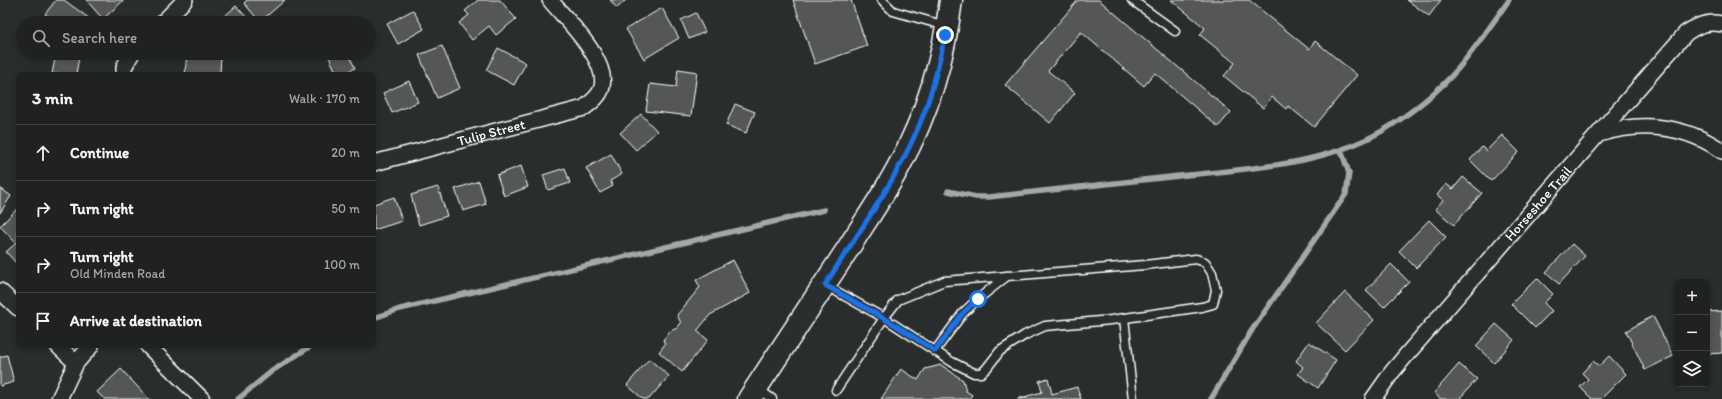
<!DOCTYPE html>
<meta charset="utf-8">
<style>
body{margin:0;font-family:Itim,sans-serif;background:#2d2f2f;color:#f1f3f6}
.controls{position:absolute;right:12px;bottom:12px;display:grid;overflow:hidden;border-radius:6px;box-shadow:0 2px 6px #0003}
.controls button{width:36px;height:36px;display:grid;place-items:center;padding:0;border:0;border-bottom:1px solid #3d3f40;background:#202222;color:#f1f3f6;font:20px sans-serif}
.stop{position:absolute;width:12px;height:12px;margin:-9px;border:3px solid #1a73e8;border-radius:50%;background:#fff}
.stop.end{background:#1a73e8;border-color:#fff;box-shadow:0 1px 4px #0008}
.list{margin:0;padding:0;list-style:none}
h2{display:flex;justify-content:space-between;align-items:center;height:52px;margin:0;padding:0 16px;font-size:17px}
h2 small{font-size:13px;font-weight:400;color:#a2a4a5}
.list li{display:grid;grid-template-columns:26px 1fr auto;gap:12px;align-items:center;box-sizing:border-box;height:56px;padding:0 16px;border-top:1px solid #3d3f40}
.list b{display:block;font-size:15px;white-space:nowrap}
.list p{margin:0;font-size:13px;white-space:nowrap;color:#a2a4a5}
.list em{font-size:13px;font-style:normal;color:#a2a4a5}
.icon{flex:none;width:22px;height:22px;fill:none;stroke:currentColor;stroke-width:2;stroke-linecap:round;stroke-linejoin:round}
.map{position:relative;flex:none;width:1722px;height:399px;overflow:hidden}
.search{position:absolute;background:#202222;box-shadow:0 2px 6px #0003;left:16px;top:16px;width:360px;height:44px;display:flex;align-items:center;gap:10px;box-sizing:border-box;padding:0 14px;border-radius:22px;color:#a2a4a5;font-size:15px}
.panel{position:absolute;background:#202222;box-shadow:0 2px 6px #0003;left:16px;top:72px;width:360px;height:276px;border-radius:6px}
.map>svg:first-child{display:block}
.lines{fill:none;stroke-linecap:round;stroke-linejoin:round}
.stream{stroke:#a6a7a7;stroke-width:5.5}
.building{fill:#555758;stroke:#fff}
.service-casing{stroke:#fff;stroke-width:11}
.minor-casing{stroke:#fff;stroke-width:18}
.secondary-casing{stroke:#fff;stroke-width:25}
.service{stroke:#2a2d2e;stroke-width:8}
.minor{stroke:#2a2d2e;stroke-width:15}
.secondary{stroke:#2a2d2e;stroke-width:22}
.route{stroke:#1a73e8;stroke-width:5}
.labels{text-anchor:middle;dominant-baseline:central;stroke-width:4;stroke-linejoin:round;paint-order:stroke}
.street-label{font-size:14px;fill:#fff;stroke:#2a2d2e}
</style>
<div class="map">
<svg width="1722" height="399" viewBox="0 0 1722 399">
<rect width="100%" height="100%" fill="#2a2d2e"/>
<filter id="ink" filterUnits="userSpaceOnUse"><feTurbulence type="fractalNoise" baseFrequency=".025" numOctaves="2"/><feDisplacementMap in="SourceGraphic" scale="8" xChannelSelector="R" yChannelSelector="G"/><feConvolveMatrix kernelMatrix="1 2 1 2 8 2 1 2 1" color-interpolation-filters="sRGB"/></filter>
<g filter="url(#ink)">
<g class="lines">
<!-- stream -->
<g class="stream">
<path d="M 948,191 L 976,197 L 989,197 C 1053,190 1116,183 1179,176 C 1251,168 1329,166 1392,125 C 1419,107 1446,85 1466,59 C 1481,40 1495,20 1509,0"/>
<path d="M 374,318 L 400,309 L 824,210"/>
<path d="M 238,399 L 272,371 L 311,346"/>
<path d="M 1211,399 L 1252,330 L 1346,194 L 1349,173 L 1341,150"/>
</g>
</g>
<!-- building -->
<g class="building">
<path d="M 56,0 L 64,0 L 90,19 L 87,23 L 58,23 L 45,14 Z"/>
<path d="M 86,0 L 124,0 L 103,19 Z"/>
<path d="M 247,0 L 285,0 L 260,22 L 244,3 Z"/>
<path d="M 478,0 L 500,0 L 516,19 L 496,35 L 489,26 L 472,40 L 459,23 L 469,15 L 465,11 Z"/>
<path d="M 610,0 L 626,0 L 617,8 Z"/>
<path d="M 793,0 L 851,0 L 867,46 L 815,64 Z"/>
<path d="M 1078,0 L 1099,0 L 1231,112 L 1218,127 L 1155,73 L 1144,86 L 1081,32 L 1048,71 L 1075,93 L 1050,123 L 1005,85 Z"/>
<path d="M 1171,0 L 1249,0 L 1309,49 L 1315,41 L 1357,75 L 1314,127 L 1288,106 L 1286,109 L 1272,97 L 1263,108 L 1224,76 L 1235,63 L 1200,35 L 1205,28 Z"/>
<path d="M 1407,0 L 1441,0 L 1429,16 Z"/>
<path d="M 236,6 L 252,23 L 219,23 L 218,22 Z"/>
<path d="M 662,8 L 679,38 L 644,59 L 626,29 Z"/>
<path d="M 413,10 L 424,29 L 398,44 L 387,24 Z"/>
<path d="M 696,13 L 705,32 L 689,39 L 681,20 Z"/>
<path d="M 442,46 L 460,88 L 437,98 L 419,55 Z"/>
<path d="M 498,48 L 526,63 L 514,85 L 486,70 Z"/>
<path d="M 56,53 L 79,57 L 76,74 L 52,74 Z"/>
<path d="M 187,53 L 221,53 L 220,74 L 185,74 Z"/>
<path d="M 327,53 L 348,53 L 355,68 L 343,74 L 337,74 Z"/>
<path d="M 678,69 L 697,72 L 691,116 L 646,111 L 650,84 L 676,87 Z"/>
<path d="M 409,81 L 418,102 L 392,113 L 383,93 Z"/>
<path d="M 735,104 L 755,112 L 746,133 L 726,125 Z"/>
<path d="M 641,114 L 657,131 L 636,150 L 620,133 Z"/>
<path d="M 1502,135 L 1519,152 L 1491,181 L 1470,160 L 1482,147 L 1486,151 Z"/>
<path d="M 611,154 L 622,174 L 610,181 L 613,186 L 600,193 L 586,168 Z"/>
<path d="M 521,166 L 528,187 L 504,196 L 497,175 Z"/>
<path d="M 565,168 L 570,183 L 548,190 L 543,175 Z"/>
<path d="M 1463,177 L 1482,193 L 1454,225 L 1435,209 L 1443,200 L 1437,195 L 1446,184 L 1453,189 Z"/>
<path d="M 479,181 L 486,204 L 463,211 L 455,189 Z"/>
<path d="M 438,187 L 447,216 L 419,225 L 411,195 Z"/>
<path d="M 0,188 L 11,196 L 0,213 Z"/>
<path d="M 394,197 L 402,221 L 374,230 L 374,204 Z"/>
<path d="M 18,208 L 18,265 L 6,252 L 16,243 L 0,226 Z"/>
<path d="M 1429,220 L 1446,237 L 1416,268 L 1399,251 Z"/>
<path d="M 1572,244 L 1585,256 L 1559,284 L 1546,272 Z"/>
<path d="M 733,260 L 750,293 L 710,315 L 697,331 L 708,340 L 682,372 L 659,352 L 665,344 L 663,340 L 669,332 L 677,328 L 681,323 L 677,315 L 700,287 L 696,280 Z"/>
<path d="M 1391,264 L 1409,282 L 1384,307 L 1366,290 Z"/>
<path d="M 1537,278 L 1553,294 L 1544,303 L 1552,311 L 1535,328 L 1511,304 Z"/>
<path d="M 1345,292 L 1374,320 L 1345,350 L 1316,323 Z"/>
<path d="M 1722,311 L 1722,353 L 1707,354 L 1707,312 Z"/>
<path d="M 1653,316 L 1673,356 L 1645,370 L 1626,331 Z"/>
<path d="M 1496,324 L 1514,340 L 1494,363 L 1476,346 Z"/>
<path d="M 1309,342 L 1336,360 L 1318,388 L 1298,374 L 1303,367 L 1296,361 Z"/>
<path d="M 7,355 L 14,382 L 0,386 L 0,357 Z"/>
<path d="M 1609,356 L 1626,374 L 1601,399 L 1592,399 L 1580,387 L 1588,379 L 1582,373 L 1593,361 L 1599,366 Z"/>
<path d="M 649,359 L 669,376 L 649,399 L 643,399 L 627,385 Z"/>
<path d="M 1459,364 L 1477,379 L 1459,399 L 1441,399 L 1434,393 Z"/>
<path d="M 941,365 L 963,380 L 966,391 L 972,395 L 969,399 L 881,399 L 901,369 L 918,380 L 925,369 Z"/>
<path d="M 121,369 L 149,399 L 104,399 L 97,392 Z"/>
<path d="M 1048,378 L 1052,394 L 1077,387 L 1081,399 L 1017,399 L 1042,392 L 1039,381 Z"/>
</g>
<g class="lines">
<!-- service casing -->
<g class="service-casing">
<g id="service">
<path d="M 882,0 L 893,11 L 946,26"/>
<path d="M 1132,0 L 1175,31"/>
<path d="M 825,285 L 884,318 L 898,300 L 944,281 L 1145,265 L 1196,259 L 1205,262 L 1212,273 L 1216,290 L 1213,304 L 1202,307 L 1111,320 L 1045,326 L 1025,335 L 1000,351 L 986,369 L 981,373 L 974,373 L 952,362 L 884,318 L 836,390"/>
<path d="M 1124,318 L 1133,399"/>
<path d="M 935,351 L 963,313 L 978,299 L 1007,276"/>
<path d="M 757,388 L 772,399"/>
</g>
</g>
<!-- minor casing -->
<g class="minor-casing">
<g id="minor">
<path d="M 162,23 L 185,0"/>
<path d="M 124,74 L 124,67 L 132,53"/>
<path d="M 1599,134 C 1641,121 1685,125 1722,151"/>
<path id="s1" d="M 374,163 L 584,108 C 590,103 598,98 601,90 C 612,63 566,20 550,0"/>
<path d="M 0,291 L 18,308"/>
<path d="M 58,346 L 76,363"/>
<path d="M 148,346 L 202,399"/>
<path d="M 59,399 L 76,363 L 91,346"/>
<path id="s2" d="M 1373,399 L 1392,372 L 1408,353 L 1686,33 C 1698,25 1708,21 1722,24"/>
</g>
</g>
<!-- secondary casing -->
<g class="secondary-casing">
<path id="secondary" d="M 749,399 C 782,348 816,298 849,247 C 866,220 885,193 900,164 C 927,114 944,57 951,0"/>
</g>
<!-- service -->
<use href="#service" class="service"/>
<!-- minor -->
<use href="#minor" class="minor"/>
<!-- secondary -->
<use href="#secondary" class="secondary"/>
</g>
</g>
<g class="lines" filter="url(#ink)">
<!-- route -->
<path class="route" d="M 945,35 C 940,60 934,84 926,108 C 903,172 861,228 825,285 L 892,323 L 935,351 L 963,313 L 978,299"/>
</g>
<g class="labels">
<!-- street labels -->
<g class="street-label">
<text stroke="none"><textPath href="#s1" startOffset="121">Tulip Street</textPath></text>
<text stroke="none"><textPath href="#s2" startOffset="256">Horseshoe Trail</textPath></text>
</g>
</g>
</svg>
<div class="controls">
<button>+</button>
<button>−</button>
<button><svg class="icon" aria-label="layers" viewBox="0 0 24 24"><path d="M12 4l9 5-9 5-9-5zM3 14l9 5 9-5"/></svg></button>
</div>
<div class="stop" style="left:978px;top:299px"></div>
<div class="stop end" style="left:945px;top:35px"></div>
<div class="search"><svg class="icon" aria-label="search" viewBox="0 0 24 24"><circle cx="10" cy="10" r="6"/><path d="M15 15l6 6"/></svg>Search here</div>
<section class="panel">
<h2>3 min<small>Walk · 170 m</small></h2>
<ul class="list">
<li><svg class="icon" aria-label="ahead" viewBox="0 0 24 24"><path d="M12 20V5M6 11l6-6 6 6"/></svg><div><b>Continue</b></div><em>20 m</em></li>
<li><svg class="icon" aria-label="right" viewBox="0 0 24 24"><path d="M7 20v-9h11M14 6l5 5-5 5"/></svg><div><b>Turn right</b></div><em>50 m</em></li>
<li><svg class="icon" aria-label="right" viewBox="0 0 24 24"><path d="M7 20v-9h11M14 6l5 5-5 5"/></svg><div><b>Turn right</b><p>Old Minden Road</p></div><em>100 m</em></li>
<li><svg class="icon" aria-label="arrive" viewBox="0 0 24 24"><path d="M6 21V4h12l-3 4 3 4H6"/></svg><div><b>Arrive at destination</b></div></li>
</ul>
</section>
</div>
